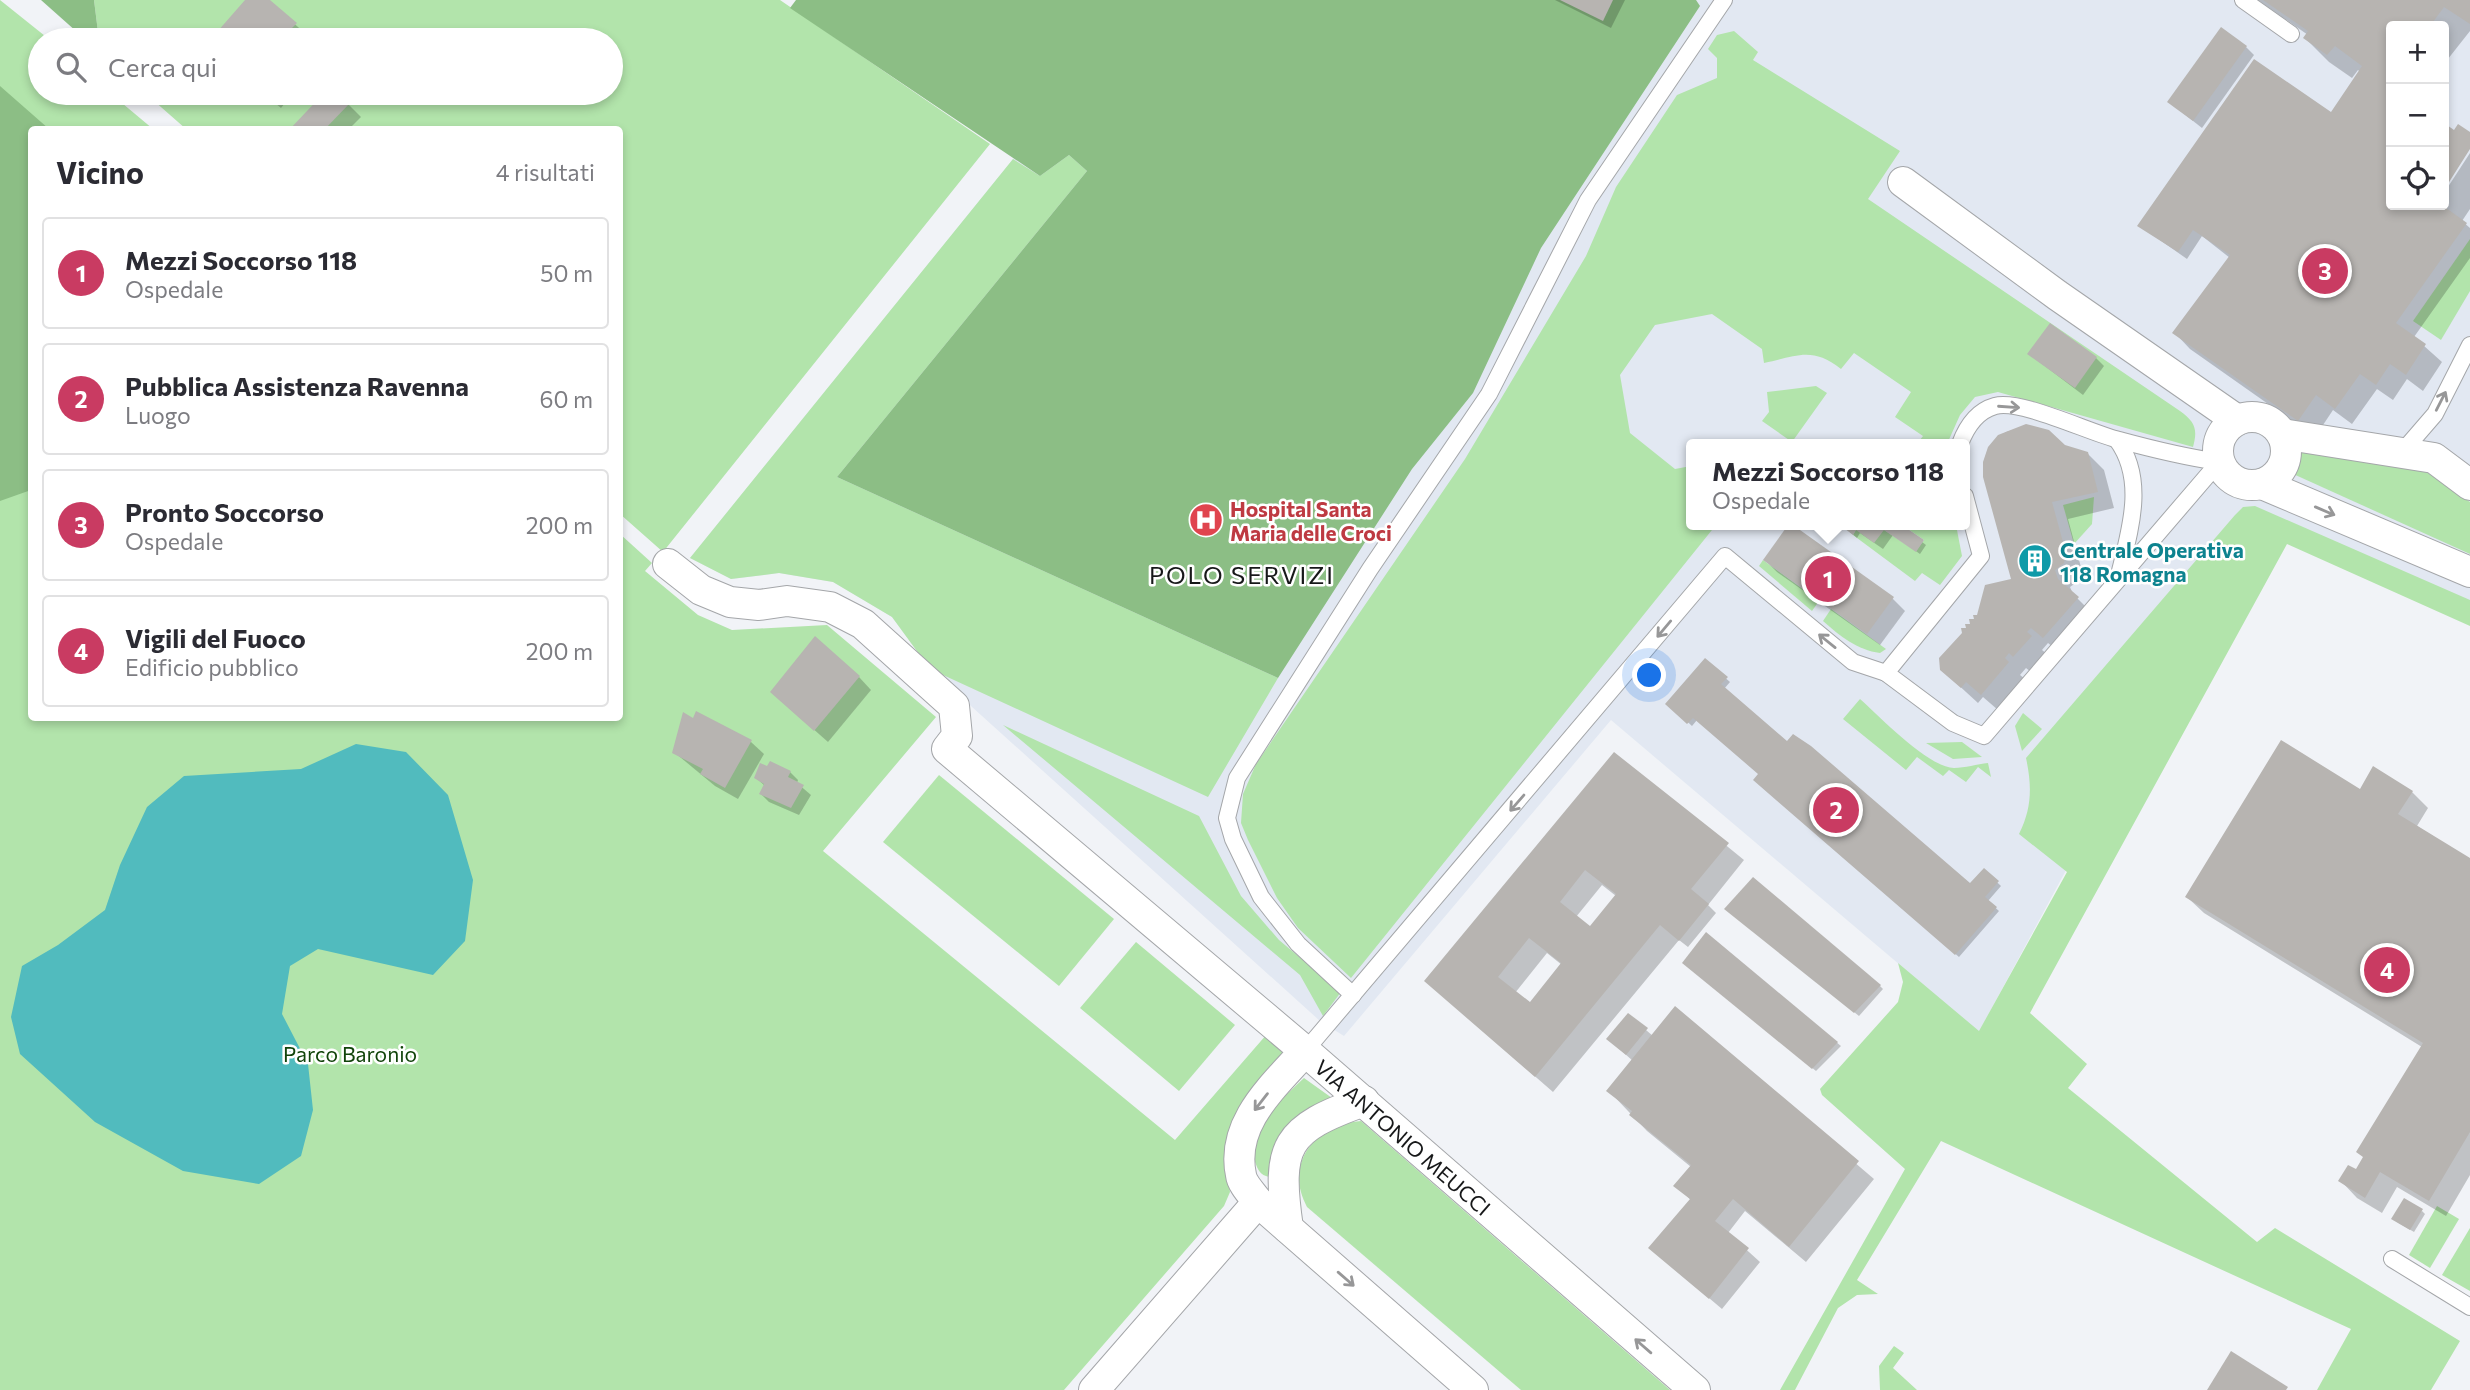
<!DOCTYPE html>
<html lang="it">
<meta charset="utf-8">
<style>
body{margin:0;font-family:Commissioner,sans-serif;background:#f7f7f7;color:#2b2b33}
.controls{position:absolute;right:21px;top:21px;display:grid;overflow:hidden;border-radius:7px;box-shadow:0 4px 10px #0003}
.controls button{width:63px;height:63px;display:grid;place-items:center;padding:0;border:0;border-bottom:2px solid #e1e1e2;background:#fff;color:#2b2b33;font:35px sans-serif}
.you{position:absolute;left:1650px;top:676px;width:24px;height:24px;margin:-18px;border:5px solid #fff;border-radius:50%;background:#1a73e8;box-shadow:0 0 0 10px #1a73e833}
.badge{display:grid;place-items:center;width:46px;height:46px;border-radius:50%;background:#c93b62;color:#fff;font-size:23px;font-weight:700}
.pin{position:absolute;translate:-50% -50%;border:4px solid #fff;box-shadow:0 2px 7px #0006}
.popup{position:absolute;left:1686px;top:439px;width:284px;height:91px;box-sizing:border-box;display:grid;place-content:center;border-radius:7px;background:#fff;filter:drop-shadow(0 2px 5px #0005);font-size:23px;white-space:nowrap;color:#7c7c81}
.popup b{font-size:26px;color:#2b2b33}
.popup::after{content:'';position:absolute;left:50%;top:100%;margin-left:-14px;border:14px solid transparent;border-top-color:#fff}
.list{margin:0;padding:0;list-style:none}
h2{display:flex;justify-content:space-between;align-items:center;height:91px;margin:0;padding:0 28px;font-size:30px}
h2 small{font-size:23px;font-weight:400;color:#7c7c81}
.list li{display:grid;grid-template-columns:46px 1fr auto;gap:21px;align-items:center;box-sizing:border-box;height:112px;margin:0 14px 14px;padding:0 14px;border:2px solid #e1e1e2;border-radius:7px}
.list b{display:block;font-size:26px;white-space:nowrap}
.list p{margin:0;font-size:23px;white-space:nowrap;color:#7c7c81}
.list em{font-size:23px;font-style:normal;color:#7c7c81}
.icon{flex:none;width:38px;height:38px;fill:none;stroke:currentColor;stroke-width:2;stroke-linecap:round;stroke-linejoin:round}
.map{position:relative;flex:none;width:2470px;height:1390px;overflow:hidden}
.search{position:absolute;background:#fff;box-shadow:0 4px 10px #0003;left:28px;top:28px;width:595px;height:77px;display:flex;align-items:center;gap:18px;box-sizing:border-box;padding:0 24px;border-radius:38px;color:#7c7c81;font-size:26px}
.panel{position:absolute;background:#fff;box-shadow:0 4px 10px #0003;left:28px;top:126px;width:595px;height:595px;border-radius:7px}
.map>svg:first-child{display:block}
.built{fill:#e2e8f2;fill-rule:evenodd}
.green{fill:#b2e4ab}
.forest{fill:#8cbe85}
.water{fill:#51bbbe}
.shadow{fill:#0003;fill-rule:evenodd}
.building{fill:#b7b4b1;fill-rule:evenodd}
.lines{fill:none;stroke-linecap:round;stroke-linejoin:round}
.service-casing{stroke:#a4a6a9;stroke-width:18}
.minor-casing{stroke:#a4a6a9;stroke-width:32}
.service{stroke:#fff;stroke-width:16}
.minor{stroke:#fff;stroke-width:30}
.oneway{stroke:#979798}
.labels{text-anchor:middle;dominant-baseline:central;stroke-width:5;stroke-linejoin:round;paint-order:stroke}
.health-label{font-size:21px;font-weight:bold;fill:#be3a42;stroke:#fff;text-anchor:start}
.culture-label{font-size:21px;font-weight:bold;fill:#0d838f;stroke:#fff;text-anchor:start}
.park-label{font-size:21px;fill:#11440a;stroke:#fff}
.street-label{font-size:21px;fill:#171819;stroke:#fff}
.quarter-label{font-size:24px;letter-spacing:2px;fill:#171819;stroke:#fff}
</style>
<div class="map">
<svg width="2470" height="1390" viewBox="0 0 2470 1390">
<rect width="100%" height="100%" fill="#f1f3f7"/>
<!-- built -->
<path class="built" d="M 1142,0 L 2470,0 L 2470,606 L 2257,515 L 1979,1032 L 1611,720 L 1344,1036 L 1320,1021 L 930,669 L 892,617 L 833,582 L 779,573 L 731,579 L 690,558 ZM 2391,26 L 2444,26 L 2444,205 L 2391,205 ZM 1692,444 L 1965,444 L 1965,525 L 1692,525 Z"/>
<!-- green -->
<g class="green">
<path d="M 0,0 L 50,40 L 40,40 L 40,93 L 110,93 L 153,129 L 32,130 L 32,718 L 620,718 L 620,534 L 652,563 L 645,571 L 698,615 L 732,630 L 827,625 L 936,717 L 823,851 L 1175,1140 L 1267,1034 L 1287,1053 L 1234,1131 L 1224,1156 L 1230,1192 L 1224,1206 L 1064,1390 L 0,1390 Z"/>
<path d="M 94,0 L 780,0 L 990,144 L 663,552 L 620,514 L 620,130 L 186,129 L 145,93 L 611,93 L 611,40 L 99,40 Z"/>
<path d="M 1734,31 L 1758,52 L 1753,60 L 1900,151 L 1868,199 L 2180,411 C 2195,422 2198,429 2193,447 L 1998,392 L 1975,397 L 1960,415 L 1947,444 L 1917,444 L 1923,436 L 1895,417 L 1911,392 L 1854,353 L 1841,369 C 1812,346 1797,356 1764,363 L 1762,349 L 1712,314 L 1655,325 L 1620,375 L 1630,433 L 1675,469 L 1691,466 L 1692,525 L 1716,525 L 1351,978 L 1298,928 L 1277,898 L 1248,840 L 1241,823 L 1243,794 L 1256,764 L 1465,459 L 1586,256 L 1616,187 L 1677,95 L 1717,78 L 1717,58 L 1708,49 L 1717,35 Z"/>
<path d="M 1069,155 L 1087,171 L 837,477 L 1278,678 L 1208,797 L 930,669 L 892,617 L 833,582 L 779,573 L 731,579 L 690,558 L 1013,159 L 1040,176 Z"/>
<path d="M 2470,239 L 2470,291 L 2441,340 L 2413,321 Z"/>
<path d="M 1816,386 L 1827,393 L 1792,442 L 1762,421 L 1769,412 L 1767,392 Z"/>
<path d="M 2300,450 L 2424,470 L 2470,502 L 2470,554 L 2291,473 Z"/>
<path d="M 2094,497 L 2092,524 L 2074,544 L 2063,505 Z"/>
<path d="M 2255,506 L 2470,600 L 2470,626 L 2287,544 L 2030,1013 L 2087,1064 L 2068,1088 L 2257,1242 L 2275,1228 L 2460,1341 L 2431,1390 L 2317,1390 L 2351,1329 L 1941,1141 L 1857,1280 L 1878,1294 L 1857,1295 L 1838,1308 L 1795,1390 L 1780,1390 L 1905,1169 L 1822,1095 L 1820,1089 L 1898,1002 L 1903,982 L 1898,963 L 1979,1031 L 2067,872 L 2019,834 C 2032,808 2032,786 2026,758 L 2235,515 L 2243,507 Z"/>
<path d="M 1902,525 L 1956,525 L 1962,556 L 1940,585 L 1922,573 L 1915,581 L 1853,535 L 1856,530 L 1884,530 L 1916,551 L 1924,540 Z"/>
<path d="M 1763,560 L 1819,601 L 1812,611 L 1759,566 Z"/>
<path d="M 1831,609 L 1886,649 L 1880,653 C 1857,650 1840,636 1823,621 Z"/>
<path d="M 1860,699 C 1880,717 1928,767 1954,768 C 1965,768 1977,764 1988,763 L 1991,777 L 1978,767 L 1966,782 L 1949,770 L 1943,776 L 1917,757 L 1906,770 L 1843,719 Z"/>
<path d="M 2023,713 L 2042,729 L 2022,751 L 2015,726 Z"/>
<path d="M 1003,725 L 1199,816 L 1241,896 L 1279,940 L 1341,992 L 1323,1016 L 1300,975 Z"/>
<path d="M 1962,742 L 1982,757 L 1953,759 L 1926,743 Z"/>
<path d="M 939,775 L 1114,919 L 1059,986 L 883,842 Z"/>
<path d="M 1136,942 L 1235,1025 L 1179,1091 L 1080,1008 Z"/>
<path d="M 1304,1078 L 1332,1098 C 1293,1112 1270,1135 1269,1177 C 1260,1175 1258,1170 1255,1162 C 1247,1128 1282,1099 1304,1078 Z"/>
<path d="M 1361,1121 L 1670,1390 L 1521,1390 L 1307,1207 C 1283,1163 1316,1124 1361,1121 Z"/>
<path d="M 2437,1206 L 2459,1219 L 2430,1268 L 2409,1255 Z"/>
<path d="M 2470,1228 L 2470,1291 L 2442,1275 Z"/>
<path d="M 1894,1346 L 1904,1353 L 1893,1368 L 1917,1390 L 1880,1390 L 1879,1366 Z"/>
</g>
<!-- forest -->
<g class="forest">
<path d="M 41,0 L 94,0 L 99,40 L 86,40 Z"/>
<path d="M 796,0 L 1696,0 L 1700,6 L 1541,248 L 1473,393 L 1412,469 L 1278,678 L 837,477 L 1087,171 L 1069,155 L 1040,176 L 790,8 Z"/>
<path d="M 0,86 L 49,129 L 32,130 L 31,490 L 0,501 Z"/>
</g>
<!-- water -->
<path class="water" d="M 356,744 L 406,752 L 448,795 L 473,880 L 465,941 L 433,975 L 318,949 L 290,966 L 282,1014 L 308,1064 L 313,1110 L 301,1156 L 259,1184 L 183,1171 L 95,1122 L 20,1054 L 11,1017 L 22,966 L 58,945 L 105,910 L 120,865 L 147,807 L 184,776 L 301,769 Z"/>
<!-- shadow -->
<g class="shadow">
<path d="M 247,0 L 268,0 L 308,36 L 304,40 L 213,40 Z"/>
<path d="M 1555,0 L 1625,0 L 1611,28 Z"/>
<path d="M 2258,0 L 2470,0 L 2470,31 L 2444,64 L 2444,26 L 2391,26 L 2391,205 L 2432,205 L 2433,209 L 2436,205 L 2444,205 L 2444,193 L 2470,153 L 2470,209 L 2462,221 L 2470,228 L 2470,258 L 2414,337 L 2442,362 L 2423,391 L 2407,379 L 2393,400 L 2377,389 L 2352,424 L 2333,410 L 2315,437 L 2190,349 L 2174,332 L 2230,258 L 2202,236 L 2187,259 L 2140,226 L 2331,114 L 2360,72 L 2358,70 L 2352,78 L 2329,62 L 2305,38 L 2308,35 Z"/>
<path d="M 2246,47 L 2254,55 L 2202,128 L 2169,102 Z"/>
<path d="M 263,93 L 293,93 L 281,108 Z"/>
<path d="M 326,93 L 337,93 L 361,117 L 348,130 L 292,130 Z"/>
<path d="M 2029,354 L 2096,358 L 2104,366 L 2083,395 Z"/>
<path d="M 2026,426 L 2065,447 L 2087,453 L 2104,470 L 2114,508 L 2068,519 L 2082,571 L 2080,580 L 2070,587 L 2073,594 L 2094,615 L 2060,653 L 2048,643 L 2042,650 L 2047,654 L 2031,672 L 2026,668 L 2020,675 L 2025,679 L 1998,710 L 1983,697 L 1978,703 L 1942,670 L 1964,633 L 2013,580 L 1994,441 L 2006,432 Z"/>
<path d="M 1790,525 L 1892,598 L 1905,611 L 1880,645 L 1777,572 L 1765,560 Z"/>
<path d="M 1842,525 L 1900,525 L 1926,545 L 1920,554 L 1893,535 L 1883,549 L 1860,533 L 1857,538 Z"/>
<path d="M 1705,660 L 1730,682 L 1724,689 L 1787,744 L 1970,886 L 1984,870 L 2001,886 L 1988,901 L 1999,911 L 1959,957 L 1759,784 L 1761,775 L 1697,720 L 1692,726 L 1668,704 Z"/>
<path d="M 859,677 L 871,690 L 828,742 L 785,704 Z"/>
<path d="M 697,714 L 751,742 L 764,754 L 738,799 L 715,786 L 674,752 Z"/>
<path d="M 1614,754 L 1744,860 L 1708,905 L 1716,913 L 1688,947 L 1679,940 L 1553,1092 L 1426,981 ZM 1602,885 L 1616,896 L 1591,929 L 1576,917 ZM 1547,953 L 1562,965 L 1531,1005 L 1515,993 Z"/>
<path d="M 790,772 L 798,780 L 797,783 L 811,795 L 799,815 L 769,802 L 761,794 L 765,786 L 756,778 Z"/>
<path d="M 2360,791 L 2412,792 L 2428,808 L 2417,826 L 2470,860 L 2470,1175 L 2446,1216 L 2397,1187 L 2382,1213 L 2357,1198 L 2341,1181 L 2356,1172 L 2422,1047 L 2204,913 L 2187,897 Z"/>
<path d="M 1730,912 L 1880,986 L 1883,989 L 1859,1016 Z"/>
<path d="M 1706,935 L 1841,1046 L 1816,1071 L 1687,966 Z"/>
<path d="M 1675,1009 L 1874,1179 L 1806,1262 L 1745,1211 L 1728,1233 L 1760,1262 L 1722,1309 L 1650,1248 L 1691,1200 L 1676,1186 L 1691,1167 L 1647,1131 L 1609,1091 L 1633,1061 L 1608,1039 L 1646,1030 L 1653,1036 Z"/>
<path d="M 2422,1211 L 2425,1214 L 2414,1232 L 2397,1222 Z"/>
</g>
<!-- building -->
<g class="building">
<path d="M 245,0 L 270,0 L 297,23 L 280,40 L 210,40 Z"/>
<path d="M 1560,0 L 1613,0 L 1603,21 Z"/>
<path d="M 2263,0 L 2470,0 L 2470,24 L 2444,7 L 2430,26 L 2391,26 L 2391,79 L 2388,84 L 2391,87 L 2391,205 L 2442,205 L 2467,223 L 2396,323 L 2426,344 L 2406,375 L 2390,364 L 2376,385 L 2360,374 L 2335,409 L 2316,395 L 2298,421 L 2172,333 L 2230,255 L 2193,230 L 2178,252 L 2137,226 L 2254,59 L 2331,112 L 2362,66 L 2335,46 L 2327,55 L 2303,38 L 2308,31 Z"/>
<path d="M 2221,27 L 2247,46 L 2193,121 L 2167,102 Z"/>
<path d="M 324,93 L 339,93 L 350,103 L 324,130 L 289,130 Z"/>
<path d="M 2444,123 L 2454,130 L 2458,124 L 2470,132 L 2470,149 L 2444,190 Z"/>
<path d="M 2050,323 L 2097,357 L 2075,388 L 2027,354 Z"/>
<path d="M 2026,424 L 2049,430 L 2065,445 L 2088,452 L 2098,492 L 2052,502 L 2066,553 L 2064,563 L 2055,570 L 2058,579 L 2079,597 L 2043,638 L 2031,628 L 2027,632 L 2032,636 L 2013,657 L 2009,653 L 2005,658 L 2009,662 L 1981,695 L 1966,682 L 1961,688 L 1940,670 L 1939,658 L 1962,633 L 1961,628 L 1966,628 L 1965,624 L 1970,624 L 1969,619 L 1974,619 L 1973,615 L 1977,615 L 1985,585 L 2011,579 L 1983,477 L 1983,462 L 1988,447 L 1998,435 Z"/>
<path d="M 1788,525 L 1793,525 L 1894,597 L 1867,634 L 1763,560 Z"/>
<path d="M 1840,525 L 1902,525 L 1924,540 L 1916,552 L 1884,530 L 1874,543 L 1856,530 L 1853,535 Z"/>
<path d="M 815,636 L 860,676 L 814,731 L 770,692 Z"/>
<path d="M 1705,658 L 1728,677 L 1721,684 L 1787,741 L 1793,734 L 1811,746 L 1970,883 L 1984,868 L 1999,881 L 1985,897 L 1997,907 L 1955,955 L 1753,780 L 1758,774 L 1693,718 L 1687,724 L 1665,704 Z"/>
<path d="M 696,711 L 752,740 L 725,788 L 700,774 L 703,769 L 672,753 L 683,712 L 693,718 Z"/>
<path d="M 2281,740 L 2360,789 L 2373,766 L 2413,791 L 2398,814 L 2470,858 L 2470,1132 L 2429,1201 L 2380,1172 L 2365,1198 L 2338,1181 L 2348,1165 L 2356,1169 L 2363,1157 L 2356,1152 L 2423,1043 L 2185,897 Z"/>
<path d="M 1614,752 L 1729,843 L 1691,889 L 1709,904 L 1679,941 L 1660,925 L 1535,1077 L 1424,981 ZM 1585,870 L 1616,894 L 1590,926 L 1560,902 ZM 1529,938 L 1561,963 L 1530,1002 L 1498,977 Z"/>
<path d="M 770,761 L 791,771 L 788,777 L 804,785 L 791,808 L 759,794 L 764,784 L 754,778 L 760,763 L 767,766 Z"/>
<path d="M 1753,877 L 1881,985 L 1854,1013 L 1724,909 Z"/>
<path d="M 1706,932 L 1838,1042 L 1812,1069 L 1682,963 Z"/>
<path d="M 1675,1006 L 1859,1161 L 1789,1247 L 1733,1199 L 1715,1221 L 1749,1248 L 1709,1299 L 1648,1248 L 1690,1199 L 1673,1186 L 1691,1165 L 1629,1115 L 1632,1111 L 1606,1091 Z"/>
<path d="M 1628,1013 L 1648,1028 L 1626,1055 L 1606,1039 Z"/>
<path d="M 2404,1198 L 2423,1209 L 2410,1230 L 2391,1219 Z"/>
<path d="M 2231,1351 L 2288,1387 L 2286,1390 L 2207,1390 Z"/>
</g>
<g class="lines">
<!-- service casing -->
<g class="service-casing">
<g id="service">
<path d="M 2243,0 L 2291,34"/>
<path d="M 2117,440 C 2147,481 2129,533 2118,579"/>
<path d="M 1960,444 C 1966,428 1977,411 1995,406 C 2021,399 2090,433 2119,440 C 2152,449 2185,457 2219,462"/>
<path d="M 2403,451 L 2435,414 L 2470,345"/>
<path d="M 1965,496 L 1981,556 L 1886,673 L 1953,723 L 1984,736 L 2219,462"/>
<path d="M 1353,995 L 1298,944 L 1261,897 L 1233,839 L 1227,818 L 1237,778 L 1370,569 L 1489,394 L 1588,200 L 1724,0"/>
<path d="M 1305,1051 L 1725,556 L 1853,662 L 1886,673"/>
<path d="M 2392,1259 L 2470,1307"/>
</g>
</g>
<!-- minor casing -->
<g class="minor-casing">
<g id="minor">
<path d="M 1903,182 L 2057,295 L 2237,420"/>
<circle cx="2252" cy="451" r="34"/>
<path d="M 2282,434 L 2434,458 L 2470,485"/>
<path d="M 2262,484 L 2470,572"/>
<path d="M 668,564 L 701,590 L 730,602 L 759,605 L 787,601 L 830,607 L 863,624 L 954,706 L 957,736 L 947,749 L 1305,1051 L 1695,1390"/>
<path d="M 1305,1051 C 1274,1086 1230,1123 1241,1175 C 1242,1184 1253,1195 1258,1202 L 1473,1390"/>
<path d="M 1288,1228 C 1276,1145 1285,1129 1364,1101"/>
<path d="M 1094,1390 L 1258,1202"/>
</g>
</g>
<!-- service -->
<use href="#service" class="service"/>
<!-- minor -->
<use href="#minor" class="minor"/>
</g>
<!-- one-way arrows -->
<defs><path id="oneway-shaft" d="M-6 0H5M1.5-3L5.5 0L1.5 3" fill="none" stroke-width="1.6" stroke-linecap="round" stroke-linejoin="round" transform="scale(1.75)"/></defs>
<g class="oneway">
<use href="#oneway-shaft" transform="translate(2441 401) rotate(-63)"/>
<use href="#oneway-shaft" transform="translate(2009 407) rotate(4)"/>
<use href="#oneway-shaft" transform="translate(2325 511) rotate(23)"/>
<use href="#oneway-shaft" transform="translate(1664 629) rotate(130)"/>
<use href="#oneway-shaft" transform="translate(1827 641) rotate(-141)"/>
<use href="#oneway-shaft" transform="translate(1517 803) rotate(131)"/>
<use href="#oneway-shaft" transform="translate(1261 1102) rotate(128)"/>
<use href="#oneway-shaft" transform="translate(1346 1279) rotate(41)"/>
<use href="#oneway-shaft" transform="translate(1643 1346) rotate(-139)"/>
</g>
<!-- icons -->
<defs>
<g id="hospital-disc" transform="scale(1.75)"><circle r="9.5" fill="#e0444e" stroke="#fff"/><path d="M-5-5h3v3.5h4V-5h3V5h-3V1.5h-4V5h-3Z" fill="#fff"/></g>
<g id="building-disc" transform="scale(1.75)"><circle r="9.5" fill="#0f9aa8" stroke="#fff"/><path d="M-4-6H4V6H1V3H-1V6H-4ZM-2.5-4.3h1.7v1.8h-1.7ZM.8-4.3h1.7v1.8H.8ZM-2.5-1h1.7V.8h-1.7ZM.8-1h1.7V.8H.8Z" fill="#fff"/></g>
</defs>
<g fill-rule="evenodd">
<use href="#hospital-disc" x="1206" y="520"/>
<use href="#building-disc" x="2035" y="561"/>
</g>
<g class="labels">
<!-- health labels -->
<g class="health-label">
<text x="1230" y="508">Hospital Santa<tspan x="1230" dy="24">Maria delle Croci</tspan></text>
</g>
<!-- culture labels -->
<g class="culture-label">
<text x="2060" y="549">Centrale Operativa<tspan x="2060" dy="24">118 Romagna</tspan></text>
</g>
<!-- park labels -->
<g class="park-label">
<text x="350" y="1053">Parco Baronio</text>
</g>
<!-- street labels -->
<g class="street-label">
<text transform="translate(1403 1137) rotate(41)">VIA ANTONIO MEUCCI</text>
</g>
<!-- quarter labels -->
<g class="quarter-label">
<text x="1242" y="574">POLO SERVIZI</text>
</g>
</g>
</svg>
<div class="controls">
<button>+</button>
<button>−</button>
<button><svg class="icon" aria-label="locate" viewBox="0 0 24 24"><circle cx="12" cy="12" r="6"/><path d="M12 2v4M12 18v4M2 12h4M18 12h4"/></svg></button>
</div>
<div class="you"></div>
<div class="pin badge" style="left:1828px;top:579px">1</div>
<div class="popup"><b>Mezzi Soccorso 118</b>Ospedale</div>
<div class="pin badge" style="left:1836px;top:810px">2</div>
<div class="pin badge" style="left:2325px;top:271px">3</div>
<div class="pin badge" style="left:2387px;top:970px">4</div>
<div class="search"><svg class="icon" aria-label="search" viewBox="0 0 24 24"><circle cx="10" cy="10" r="6"/><path d="M15 15l6 6"/></svg>Cerca qui</div>
<section class="panel">
<h2>Vicino<small>4 risultati</small></h2>
<ul class="list">
<li><span class="badge">1</span><div><b>Mezzi Soccorso 118</b><p>Ospedale</p></div><em>50 m</em></li>
<li><span class="badge">2</span><div><b>Pubblica Assistenza Ravenna</b><p>Luogo</p></div><em>60 m</em></li>
<li><span class="badge">3</span><div><b>Pronto Soccorso</b><p>Ospedale</p></div><em>200 m</em></li>
<li><span class="badge">4</span><div><b>Vigili del Fuoco</b><p>Edificio pubblico</p></div><em>200 m</em></li>
</ul>
</section>
</div>
